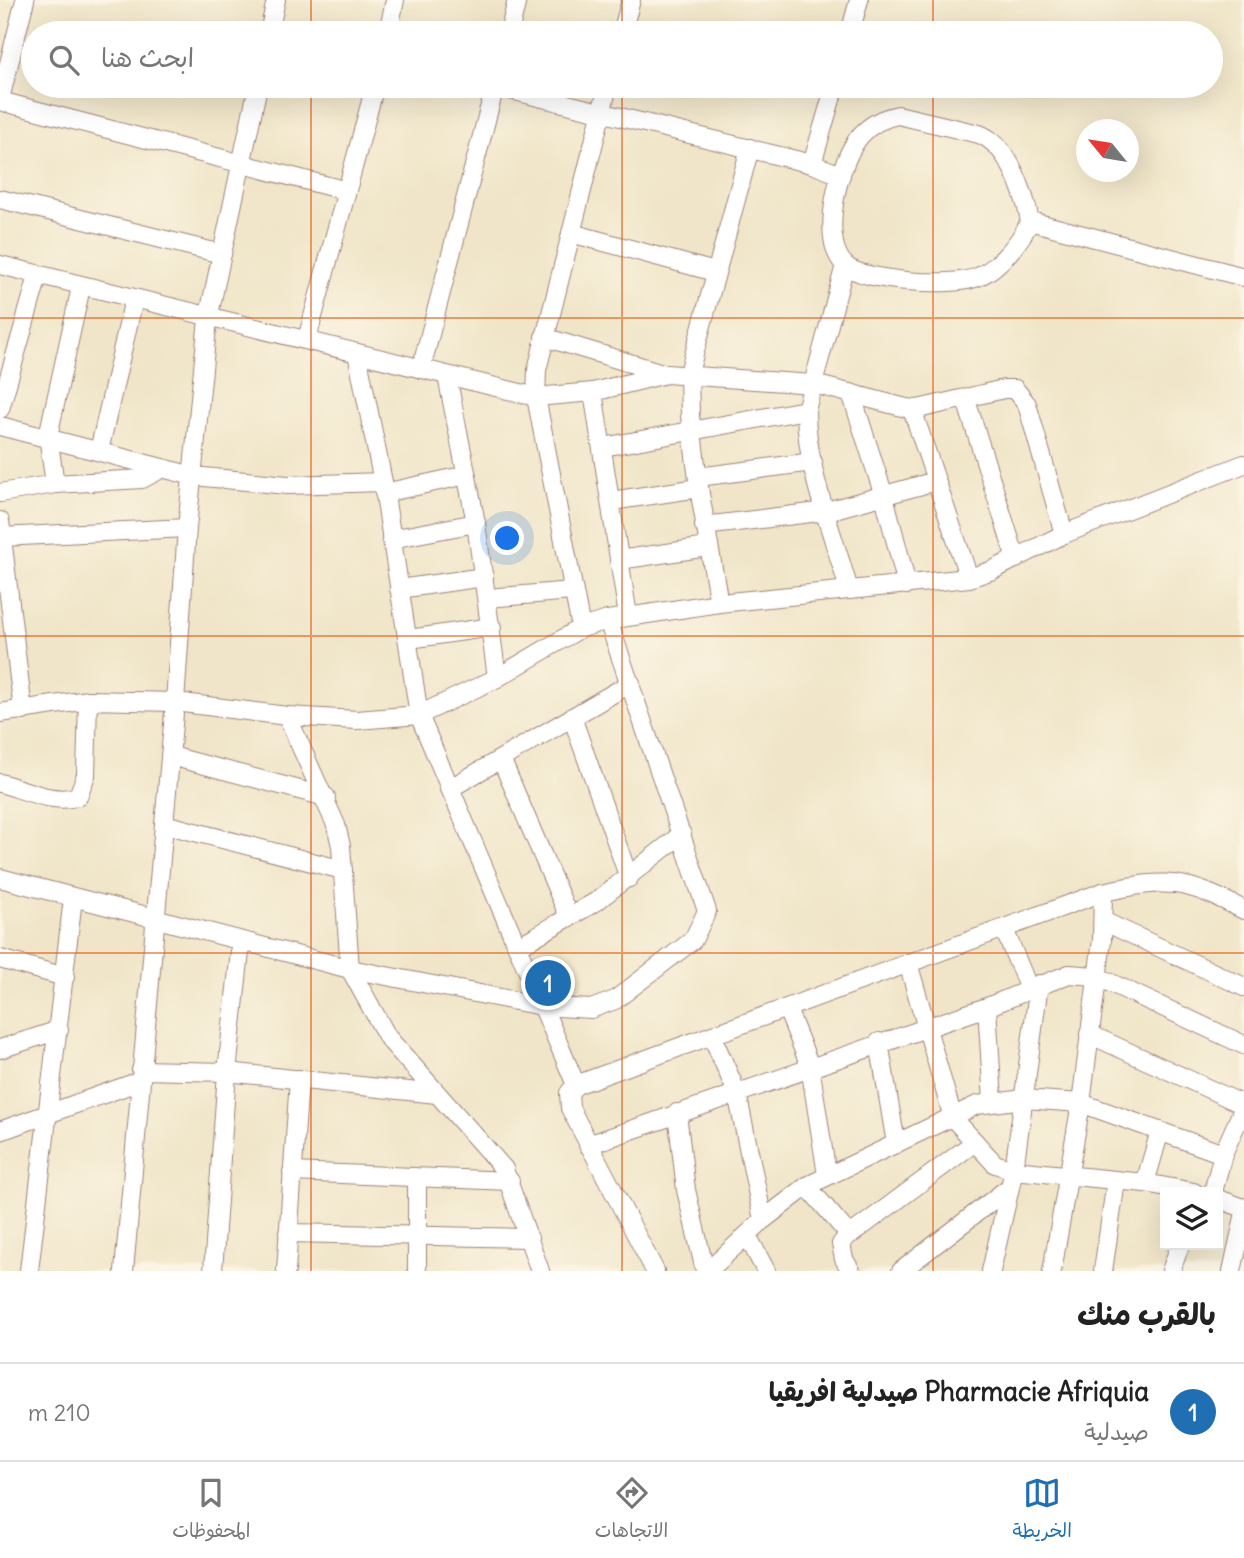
<!DOCTYPE html>
<html lang="ar">
<meta charset="utf-8">
<style>
body{margin:0;font-family:Delius,"Playpen Sans Arabic",sans-serif;background:#f2f2f2;color:#222;direction:rtl}
.controls{position:absolute;right:21px;bottom:21px;display:grid;overflow:hidden;border-radius:0px;box-shadow:0 7px 28px #0002}
.controls button{width:63px;height:63px;display:grid;place-items:center;padding:0;border:0;border-bottom:2px solid #e0e0e0;background:#fff;color:#222;font:35px sans-serif}
.compass{position:absolute;left:1076px;top:119px;width:63px;height:63px;border-radius:50%;background:#fff;box-shadow:0 7px 28px #0002;rotate:300deg}
.you{position:absolute;left:508px;top:539px;width:24px;height:24px;margin:-18px;border:5px solid #fff;border-radius:50%;background:#1a73e8;box-shadow:0 0 0 10px #1a73e833}
.badge{display:grid;place-items:center;width:46px;height:46px;border-radius:50%;background:#1f6fb2;color:#fff;font-size:23px;font-weight:700}
.pin{position:absolute;translate:-50% -50%;border:4px solid #fff;box-shadow:0 2px 7px #0006}
.list{margin:0;padding:0;list-style:none}
h2{display:flex;justify-content:space-between;align-items:center;height:91px;margin:0;padding:0 28px;font-size:30px}
h2 small{font-size:23px;font-weight:400;color:#767676}
.list li{display:grid;grid-template-columns:46px 1fr auto;gap:21px;align-items:center;box-sizing:border-box;height:98px;padding:0 28px;border-top:2px solid #e0e0e0}
.list b{display:block;font-size:26px;white-space:nowrap}
.list p{margin:0;font-size:23px;white-space:nowrap;color:#767676}
.list em{font-size:23px;font-style:normal;color:#767676}
.icon{flex:none;width:38px;height:38px;fill:none;stroke:currentColor;stroke-width:2;stroke-linecap:round;stroke-linejoin:round}
.map{position:relative;flex:none;width:1244px;height:1271px;overflow:hidden;direction:ltr}
.search{position:absolute;background:#fff;box-shadow:0 7px 28px #0002;left:21px;right:21px;top:21px;height:77px;display:flex;align-items:center;gap:18px;box-sizing:border-box;padding:0 24px;border-radius:38px;color:#767676;font-size:26px}
.sheet{height:189px;background:#fff}
nav{display:flex;justify-content:space-around;align-items:center;box-sizing:border-box;height:98px;border-top:2px solid #e0e0e0;background:#fff;font-size:19px;color:#767676}
nav a{display:grid;justify-items:center;gap:4px}
nav .on{color:#1f6fb2}
.map>svg:first-child{display:block}
.lines{fill:none;stroke-linecap:round;stroke-linejoin:round}
.minor-casing{stroke:#9d827a;stroke-width:20}
.minor{stroke:#fff;stroke-width:18}
.grid{fill:none;stroke:#e0560e;stroke-width:2;stroke-opacity:0.55}
</style>
<div class="map">
<svg width="1244" height="1271" viewBox="0 0 1244 1271">
<rect width="100%" height="100%" fill="#fcf5e5"/>
<filter id="ink" filterUnits="userSpaceOnUse"><feTurbulence type="fractalNoise" baseFrequency=".0143" numOctaves="2"/><feDisplacementMap in="SourceGraphic" scale="14" xChannelSelector="R" yChannelSelector="G"/><feConvolveMatrix kernelMatrix="1 2 1 2 8 2 1 2 1" color-interpolation-filters="sRGB"/></filter>
<filter id="wash" filterUnits="userSpaceOnUse"><feTurbulence type="fractalNoise" baseFrequency=".00686" numOctaves="4" result="noise"/><feDisplacementMap in="SourceGraphic" scale="28" xChannelSelector="R" yChannelSelector="G"/><feGaussianBlur stdDeviation="1.57" result="paint"/><feColorMatrix in="noise" values="0 0 0 0 0 0 0 0 0 0 0 0 0 0 0 0 0 1.4 0 .05"/><feComposite in="paint" operator="in"/></filter>
<g filter="url(#wash)">
<rect width="100%" height="100%" fill="#f0e5c8"/>
</g>
<g filter="url(#ink)">
<g class="lines">
<!-- minor casing -->
<g class="minor-casing">
<g id="minor">
<path d="M 269,33 L 276,0"/>
<path d="M 388,33 L 395,0"/>
<path d="M 509,33 L 517,0"/>
<path d="M 622,33 L 631,0"/>
<path d="M 850,33 L 859,0"/>
<path d="M 494,86 L 812,164 L 841,175"/>
<path d="M 0,99 L 25,0"/>
<path d="M 0,101 L 347,191"/>
<path d="M 898,115 L 979,134 C 1009,145 1024,192 1030,221 C 1021,241 1000,266 980,276 C 958,288 862,282 845,265 C 818,240 839,159 861,135 C 871,124 882,118 898,115 Z"/>
<path d="M 812,164 L 835,86"/>
<path d="M 0,199 L 222,254"/>
<path d="M 1030,221 L 1244,277"/>
<path d="M 571,233 L 715,272"/>
<path d="M 0,265 L 536,397 L 593,392 L 666,374"/>
<path d="M 845,265 L 806,410 C 806,470 833,533 849,590"/>
<path d="M 544,337 L 666,374 L 814,384 L 906,408 L 918,409 L 1004,389 L 1015,389 L 1027,404 L 1064,534"/>
<path d="M 307,339 L 375,86"/>
<path d="M 357,353 L 383,482 L 419,715 L 576,1085"/>
<path d="M 421,369 L 495,86"/>
<path d="M 447,376 L 476,523 L 497,678"/>
<path d="M 593,392 L 628,616"/>
<path d="M 851,393 L 884,496 L 907,585"/>
<path d="M 966,400 L 1016,559"/>
<path d="M 0,409 L 38,276"/>
<path d="M 912,409 L 969,578"/>
<path d="M 0,426 L 193,476 L 287,485 L 383,482"/>
<path d="M 603,447 L 806,410"/>
<path d="M 99,451 L 134,299"/>
<path d="M 698,477 L 813,462"/>
<path d="M 55,484 L 48,436 L 81,287"/>
<path d="M 0,493 L 55,484 L 142,479 L 161,469"/>
<path d="M 384,493 L 467,475"/>
<path d="M 611,501 L 699,488"/>
<path d="M 0,521 L 23,711"/>
<path d="M 704,526 L 827,511 L 936,481"/>
<path d="M 0,537 L 187,528"/>
<path d="M 391,539 L 476,523"/>
<path d="M 619,560 L 708,547"/>
<path d="M 399,589 L 484,577"/>
<path d="M 487,598 L 572,591"/>
<path d="M 719,603 L 699,488 L 690,416 L 689,373 L 750,148"/>
<path d="M 581,628 L 536,397 L 537,370 L 608,86"/>
<path d="M 409,639 L 492,627"/>
<path d="M 0,713 L 88,700 L 175,702 L 287,716 L 357,720 L 419,715 L 497,678 L 581,628 L 608,620 L 719,603 L 969,578 L 993,570 L 1064,534 L 1244,464"/>
<path d="M 287,716 L 336,825 L 341,846 L 350,969 L 388,1038 L 504,1169 L 540,1271"/>
<path d="M 572,717 L 629,878"/>
<path d="M 171,756 L 326,797"/>
<path d="M 502,761 L 569,917"/>
<path d="M 0,783 C 23,789 55,805 78,796 L 86,775 L 88,700"/>
<path d="M 449,789 L 631,683"/>
<path d="M 164,824 L 343,870"/>
<path d="M 0,878 L 350,969 L 542,1006 L 591,1009 L 615,1000 L 693,940 L 707,911 L 608,620"/>
<path d="M 1103,921 L 1244,987"/>
<path d="M 1004,929 L 1029,989"/>
<path d="M 517,947 L 597,901 L 682,834"/>
<path d="M 0,959 L 65,977"/>
<path d="M 908,963 L 953,1118 L 995,1164 L 1014,1170 L 1145,1183 L 1194,1192"/>
<path d="M 987,1007 L 993,1102"/>
<path d="M 787,1009 L 810,1066 L 827,1175"/>
<path d="M 1089,1034 L 1244,1105"/>
<path d="M 712,1036 L 737,1093 L 763,1220"/>
<path d="M 879,1042 L 896,1144"/>
<path d="M 0,1049 L 59,1030"/>
<path d="M 141,1070 L 227,1072 L 437,1094"/>
<path d="M 677,1113 L 686,1190 L 705,1271"/>
<path d="M 0,1131 L 140,1081"/>
<path d="M 588,1145 L 987,1007 L 1069,974 L 1096,976 L 1244,1045"/>
<path d="M 292,1172 L 510,1181"/>
<path d="M 417,1178 L 417,1271"/>
<path d="M 1145,1183 L 1160,1131"/>
<path d="M 807,1186 L 844,1229 L 853,1233 L 975,1142"/>
<path d="M 1213,1192 L 1223,1154 L 1244,1107"/>
<path d="M 1218,1199 L 1244,1208"/>
<path d="M 288,1233 L 529,1238"/>
<path d="M 850,1233 L 841,1244 L 844,1259 L 851,1271"/>
<path d="M 747,1235 L 766,1271"/>
<path d="M 29,1271 L 73,898"/>
<path d="M 124,1271 L 175,702 L 187,528 L 208,319 L 258,86"/>
<path d="M 213,1271 L 227,1072 L 241,942"/>
<path d="M 286,1271 L 299,1079"/>
<path d="M 655,1271 L 570,1108 L 569,1093 L 576,1085 L 1103,892 C 1169,878 1183,879 1244,910"/>
<path d="M 708,1271 L 763,1220 L 807,1186 L 977,1105 L 1024,1099 L 1081,1103 L 1223,1154"/>
<path d="M 901,1271 L 1007,1189"/>
<path d="M 991,1271 L 1014,1170 L 1039,984"/>
<path d="M 1052,1271 L 1081,1103 L 1102,940 L 1103,892"/>
<path d="M 1103,1271 L 1116,1181"/>
<path d="M 1171,1271 L 1180,1245"/>
<path d="M 1232,1271 L 1244,1217"/>
</g>
</g>
<!-- minor -->
<use href="#minor" class="minor"/>
</g>
</g>
<!-- grid -->
<path class="grid" d="M 311,0 L 311,33M 622,0 L 622,33M 933,0 L 933,33M 311,86 L 311,1271M 622,86 L 622,1271M 933,86 L 933,1271M 0,318 L 1244,318M 0,636 L 1244,636M 0,953 L 1244,953"/>
</svg>
<div class="controls">
<button><svg class="icon" aria-label="layers" viewBox="0 0 24 24"><path d="M12 4l9 5-9 5-9-5zM3 14l9 5 9-5"/></svg></button>
</div>
<svg class="compass" viewBox="-18 -18 36 36"><path d="M0-13l5 13h-10z" fill="#e53935"/><path d="M0 13l5-13h-10z" fill="#767676"/></svg>
<div class="you"></div>
<div class="pin badge" style="left:548px;top:983px">1</div>
<div class="search"><svg class="icon" aria-label="search" viewBox="0 0 24 24"><circle cx="10" cy="10" r="6"/><path d="M15 15l6 6"/></svg>ابحث هنا</div>
</div>
<section class="sheet">
<h2>بالقرب منك<small></small></h2>
<ul class="list">
<li><span class="badge">1</span><div><b>Pharmacie Afriquia صيدلية افريقيا</b><p>صيدلية</p></div><em>210 m</em></li>
</ul>
</section>
<nav>
<a class="on"><svg class="icon" aria-label="map" viewBox="0 0 24 24"><path d="M3 6l6-2 6 2 6-2v14l-6 2-6-2-6 2zM9 4v14M15 6v14"/></svg>الخريطة</a>
<a><svg class="icon" aria-label="directions" viewBox="0 0 24 24"><path d="M12 3l9 9-9 9-9-9zM9 14v-3h6M13 9l2 2-2 2"/></svg>الاتجاهات</a>
<a><svg class="icon" aria-label="saved" viewBox="0 0 24 24"><path d="M7 4h10v16l-5-4-5 4z"/></svg>المحفوظات</a>
</nav>
